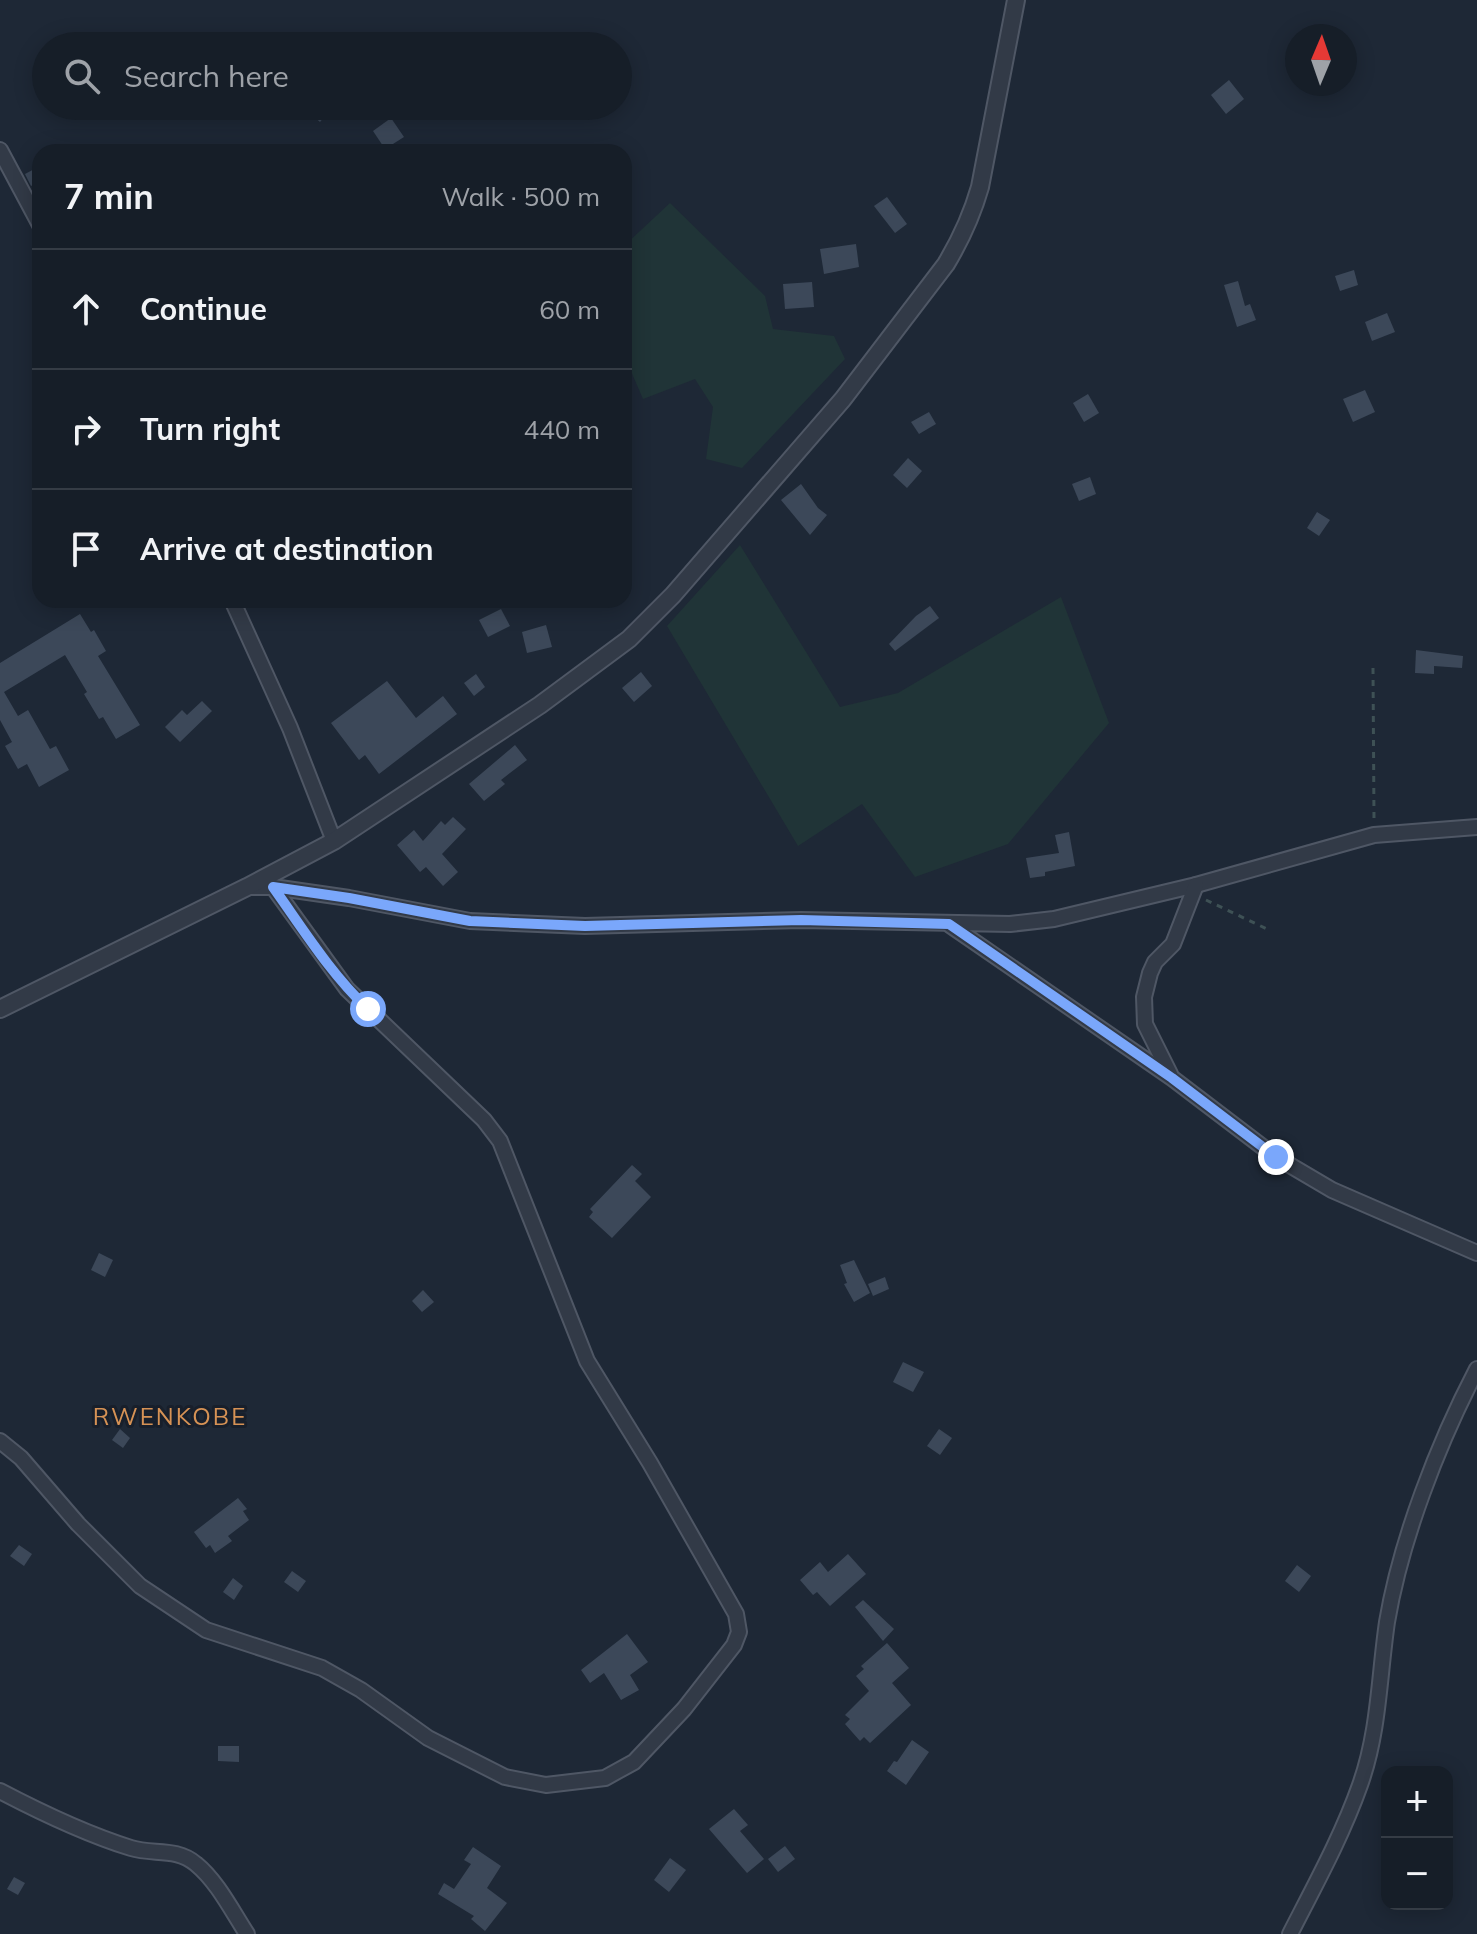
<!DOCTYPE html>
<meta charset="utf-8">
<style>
body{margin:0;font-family:Mulish,sans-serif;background:#232b34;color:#f1f3f6}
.controls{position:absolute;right:24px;bottom:24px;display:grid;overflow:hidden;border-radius:16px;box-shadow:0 4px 20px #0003}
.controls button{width:72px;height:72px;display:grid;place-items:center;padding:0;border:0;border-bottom:2px solid #353c45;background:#161e28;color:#f1f3f6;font:40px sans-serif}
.compass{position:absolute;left:1285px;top:24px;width:72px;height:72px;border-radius:50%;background:#161e28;box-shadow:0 4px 20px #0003;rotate:2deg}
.stop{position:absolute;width:24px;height:24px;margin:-18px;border:6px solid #7aa7fb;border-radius:50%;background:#fff}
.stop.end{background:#7aa7fb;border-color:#fff;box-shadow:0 2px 8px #0008}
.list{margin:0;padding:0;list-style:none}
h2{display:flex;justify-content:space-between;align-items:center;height:104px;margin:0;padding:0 32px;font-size:34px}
h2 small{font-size:26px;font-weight:400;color:#9ea2a8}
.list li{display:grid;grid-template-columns:52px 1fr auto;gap:24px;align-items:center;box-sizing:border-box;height:120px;padding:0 32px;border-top:2px solid #353c45}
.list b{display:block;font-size:30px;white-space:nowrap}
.list em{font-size:26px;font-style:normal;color:#9ea2a8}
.icon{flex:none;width:44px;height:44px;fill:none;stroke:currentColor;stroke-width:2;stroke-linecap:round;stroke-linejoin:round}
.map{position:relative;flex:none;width:1477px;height:1934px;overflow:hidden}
.search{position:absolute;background:#161e28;box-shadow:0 4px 20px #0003;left:32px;top:32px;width:600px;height:88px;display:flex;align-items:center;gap:20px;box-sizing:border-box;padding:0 28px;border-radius:44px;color:#9ea2a8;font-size:30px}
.panel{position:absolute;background:#161e28;box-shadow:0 4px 20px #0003;left:32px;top:144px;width:600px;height:464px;border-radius:24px}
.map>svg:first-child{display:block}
.green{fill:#203437}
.building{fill:#3c4859}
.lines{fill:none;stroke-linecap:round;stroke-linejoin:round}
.minor-casing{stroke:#4f5765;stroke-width:18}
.tertiary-casing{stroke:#4f5765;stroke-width:20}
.path{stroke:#3e5155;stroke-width:3;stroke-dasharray:6 6;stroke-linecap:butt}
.minor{stroke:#323a47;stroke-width:14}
.tertiary{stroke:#323a47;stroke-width:16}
.route{stroke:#7aa7fb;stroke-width:10}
.labels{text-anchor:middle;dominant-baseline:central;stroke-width:6;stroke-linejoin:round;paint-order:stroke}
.quarter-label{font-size:24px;letter-spacing:2px;fill:#d69255;stroke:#181f2b}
</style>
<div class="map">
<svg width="1477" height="1934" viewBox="0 0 1477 1934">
<rect width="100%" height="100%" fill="#1e2836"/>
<!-- green -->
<g class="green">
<path d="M 670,203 L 765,296 L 773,329 L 834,336 L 845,359 L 742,468 L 706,459 L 713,407 L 695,379 L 643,399 L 624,355 L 624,246 Z"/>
<path d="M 740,545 L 840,707 L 898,693 L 1061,597 L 1109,723 L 1008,844 L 915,877 L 862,804 L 798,846 L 667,626 Z"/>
</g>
<!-- building -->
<g class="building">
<path d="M 1229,80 L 1244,99 L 1226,114 L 1211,95 Z"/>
<path d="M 302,106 L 333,106 L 320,122 Z"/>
<path d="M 391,118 L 404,137 L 385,149 L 373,131 Z"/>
<path d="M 40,166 L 40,181 L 31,186 L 25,174 Z"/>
<path d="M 887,197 L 907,224 L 895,233 L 874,206 Z"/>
<path d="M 856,244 L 859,267 L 824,274 L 820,249 Z"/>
<path d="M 1354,270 L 1358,285 L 1340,291 L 1335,276 Z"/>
<path d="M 1238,281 L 1245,306 L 1250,304 L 1256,320 L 1237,327 L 1224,285 Z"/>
<path d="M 812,282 L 814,307 L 785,309 L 783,284 Z"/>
<path d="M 1387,313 L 1395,332 L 1372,341 L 1365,322 Z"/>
<path d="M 1365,390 L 1375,412 L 1353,422 L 1343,399 Z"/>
<path d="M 1088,394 L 1099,413 L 1084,422 L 1073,403 Z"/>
<path d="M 929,412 L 936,424 L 919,434 L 911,422 Z"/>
<path d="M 908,458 L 922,471 L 907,488 L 893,475 Z"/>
<path d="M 1090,477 L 1096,494 L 1079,501 L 1072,484 Z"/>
<path d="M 801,484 L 818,508 L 827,515 L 810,535 L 781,500 Z"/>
<path d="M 1317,512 L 1330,520 L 1319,536 L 1307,528 Z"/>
<path d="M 930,606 L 939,618 L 895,651 L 889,644 L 916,616 Z"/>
<path d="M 501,609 L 510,626 L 488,637 L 479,620 Z"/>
<path d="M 80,614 L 91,632 L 94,630 L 106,651 L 98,656 L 140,725 L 116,739 L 103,717 L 99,719 L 84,694 L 87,692 L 65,655 L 4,692 L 18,716 L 28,710 L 50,749 L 56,746 L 69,770 L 39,787 L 27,764 L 18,769 L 5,746 L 12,742 L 0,720 L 0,663 Z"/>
<path d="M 546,625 L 552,647 L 527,653 L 522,632 Z"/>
<path d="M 1416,650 L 1463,656 L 1462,668 L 1434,666 L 1434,674 L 1415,673 Z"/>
<path d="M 641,672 L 652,686 L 634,702 L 622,688 Z"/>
<path d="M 476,674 L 485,687 L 474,696 L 464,683 Z"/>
<path d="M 387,681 L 416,718 L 443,696 L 457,714 L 379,774 L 365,755 L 359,760 L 331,723 Z"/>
<path d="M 202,701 L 212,711 L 180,742 L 165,727 L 182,710 L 187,715 Z"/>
<path d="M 515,745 L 527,760 L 501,780 L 505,784 L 484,801 L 469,784 Z"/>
<path d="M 453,817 L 466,829 L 442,854 L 458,872 L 443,886 L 426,867 L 420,872 L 397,845 L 414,830 L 423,841 L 441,821 L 445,825 Z"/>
<path d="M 1069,832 L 1075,866 L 1045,872 L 1045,876 L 1030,878 L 1026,858 L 1059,853 L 1055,835 Z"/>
<path d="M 632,1165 L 642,1174 L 635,1181 L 651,1197 L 612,1238 L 589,1217 L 593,1212 L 590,1209 Z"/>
<path d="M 99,1253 L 113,1260 L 105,1277 L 91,1270 Z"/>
<path d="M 854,1260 L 870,1293 L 854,1302 L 844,1284 L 847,1283 L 840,1265 Z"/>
<path d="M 885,1277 L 889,1289 L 873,1296 L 868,1284 Z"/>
<path d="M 423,1290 L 434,1302 L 422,1312 L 412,1301 Z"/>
<path d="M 903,1362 L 924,1372 L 913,1392 L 893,1382 Z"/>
<path d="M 120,1429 L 130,1438 L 123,1448 L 112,1440 Z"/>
<path d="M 939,1429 L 952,1438 L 940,1455 L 927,1446 Z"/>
<path d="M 238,1498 L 247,1509 L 243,1511 L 249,1520 L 228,1536 L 232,1541 L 215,1553 L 210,1545 L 206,1548 L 194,1532 Z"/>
<path d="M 19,1545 L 32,1554 L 24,1566 L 10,1556 Z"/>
<path d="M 848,1554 L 866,1574 L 830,1606 L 817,1592 L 813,1595 L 800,1580 L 820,1562 L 828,1572 Z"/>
<path d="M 1297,1565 L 1311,1576 L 1299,1592 L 1285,1581 Z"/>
<path d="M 292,1571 L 306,1581 L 298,1592 L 284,1582 Z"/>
<path d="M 233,1578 L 243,1586 L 234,1600 L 223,1592 Z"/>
<path d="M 863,1600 L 894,1629 L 883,1641 L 855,1607 Z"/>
<path d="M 627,1634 L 648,1662 L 630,1675 L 639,1690 L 621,1700 L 604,1673 L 590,1683 L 581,1670 Z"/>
<path d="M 887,1643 L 909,1668 L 892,1683 L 911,1705 L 870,1743 L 864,1737 L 860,1741 L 845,1724 L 850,1719 L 845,1715 L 869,1691 L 856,1676 L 864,1669 L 861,1666 Z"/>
<path d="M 912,1740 L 929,1752 L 906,1785 L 887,1771 L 894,1761 L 897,1762 Z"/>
<path d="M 218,1746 L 239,1746 L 239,1762 L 218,1761 Z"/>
<path d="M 734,1809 L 748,1825 L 740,1831 L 764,1859 L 747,1873 L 709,1829 Z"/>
<path d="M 785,1846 L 795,1859 L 778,1872 L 768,1859 Z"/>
<path d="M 473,1847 L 501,1866 L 487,1888 L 507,1903 L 485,1931 L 471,1919 L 474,1916 L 438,1894 L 444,1883 L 454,1889 L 471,1864 L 464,1860 Z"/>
<path d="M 670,1858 L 686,1870 L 669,1892 L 654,1880 Z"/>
<path d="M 14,1877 L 25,1883 L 18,1895 L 7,1889 Z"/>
</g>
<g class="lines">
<!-- minor casing -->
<g class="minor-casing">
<g id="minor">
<path d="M 0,150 L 40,225"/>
<path d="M 232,600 L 290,728 L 334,841"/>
<path d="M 273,887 L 349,898 L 470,921 L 585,926 L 801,920 L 1010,924 L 1054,919 L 1196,885 L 1374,835 L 1477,827"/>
<path d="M 950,925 L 1172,1078 L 1276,1157 L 1332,1190 L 1477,1253"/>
<path d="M 1170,1074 L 1145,1024 L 1144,997 L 1150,973 L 1155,962 L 1173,944 L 1196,885"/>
<path d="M 0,1441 L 21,1458 L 78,1524 L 140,1586 L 206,1630 L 322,1668 L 361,1690 L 428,1738 L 505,1777 L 546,1785 L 605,1778 L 634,1762 L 684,1709 L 734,1645 L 739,1632 L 736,1614 L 650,1463 L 587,1361 L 500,1141 L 484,1120 L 347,989 L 273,887 L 248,887"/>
<path d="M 0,1791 C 42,1813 86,1834 131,1848 C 153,1855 176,1847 196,1864 C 217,1881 232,1911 247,1934"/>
<path d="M 1290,1934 C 1315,1885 1342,1836 1360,1785 C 1379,1732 1379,1677 1387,1622 C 1401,1539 1438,1444 1477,1369"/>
</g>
</g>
<!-- tertiary casing -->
<g class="tertiary-casing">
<path id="tertiary" d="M 0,1009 L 247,887 L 334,841 L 540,705 L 629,639 L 673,595 L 843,399 L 946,264 C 961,239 972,215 980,187 L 1016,0"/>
</g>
<!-- path -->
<g class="path">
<path d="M 1373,668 L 1374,819"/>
<path d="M 1206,900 L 1267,929"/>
</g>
<!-- minor -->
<use href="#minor" class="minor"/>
<!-- tertiary -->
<use href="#tertiary" class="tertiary"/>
</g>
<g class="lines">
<!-- route -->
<path class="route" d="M 368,1009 C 330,973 303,929 273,887 L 349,898 L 470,921 L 585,926 L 801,920 L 949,924 L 1172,1078 L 1276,1157"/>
</g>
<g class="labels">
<!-- quarter labels -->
<g class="quarter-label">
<text x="170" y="1416">RWENKOBE</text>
</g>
</g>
</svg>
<div class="controls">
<button>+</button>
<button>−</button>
</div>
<svg class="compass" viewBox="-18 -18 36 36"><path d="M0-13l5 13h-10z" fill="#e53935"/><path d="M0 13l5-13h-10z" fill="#9ea2a8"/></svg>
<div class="stop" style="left:368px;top:1009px"></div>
<div class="stop end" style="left:1276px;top:1157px"></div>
<div class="search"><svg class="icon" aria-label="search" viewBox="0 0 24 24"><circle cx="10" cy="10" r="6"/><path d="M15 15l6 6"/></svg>Search here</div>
<section class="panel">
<h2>7 min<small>Walk · 500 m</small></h2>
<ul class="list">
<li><svg class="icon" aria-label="ahead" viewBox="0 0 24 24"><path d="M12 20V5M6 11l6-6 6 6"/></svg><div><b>Continue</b></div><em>60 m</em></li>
<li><svg class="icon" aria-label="right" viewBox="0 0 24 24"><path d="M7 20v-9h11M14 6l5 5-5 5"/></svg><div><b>Turn right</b></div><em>440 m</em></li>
<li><svg class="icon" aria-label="arrive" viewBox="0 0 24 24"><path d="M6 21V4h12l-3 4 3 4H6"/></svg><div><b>Arrive at destination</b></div></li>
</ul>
</section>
</div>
